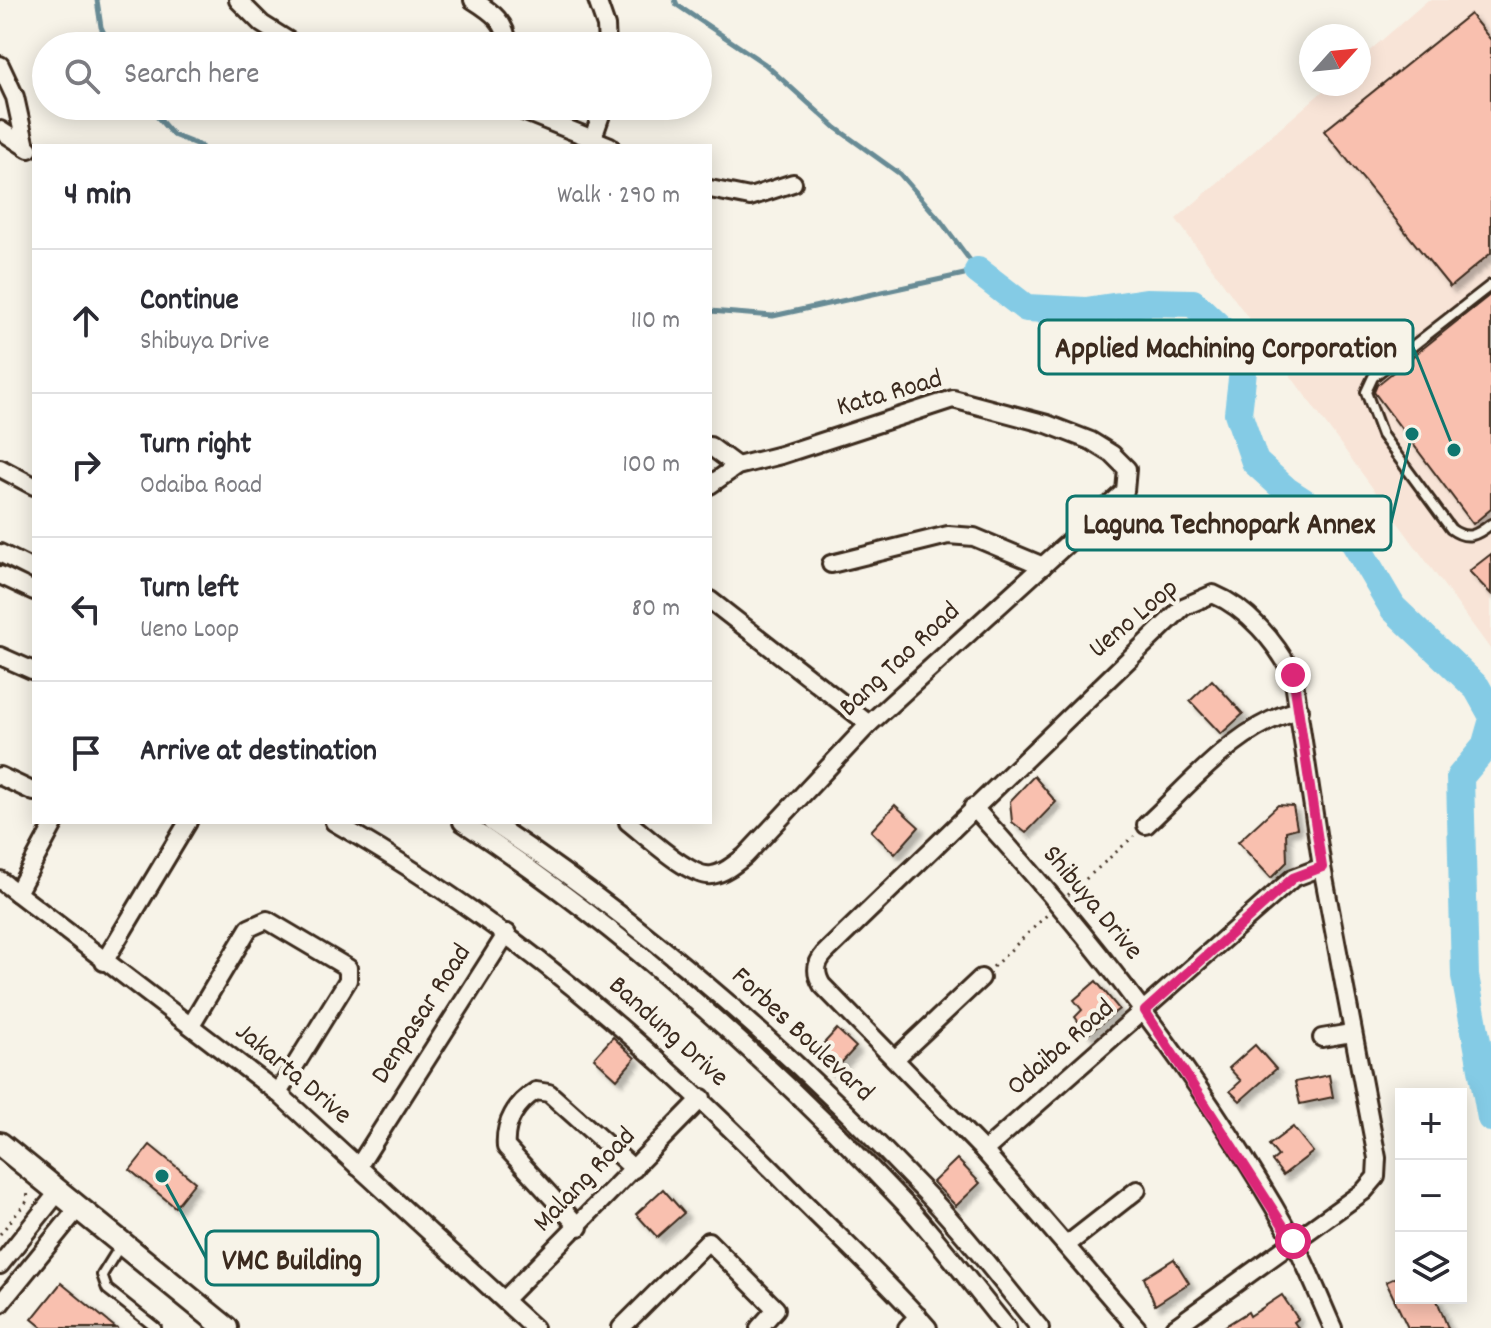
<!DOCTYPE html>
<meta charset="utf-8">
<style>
body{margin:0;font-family:Dekko,sans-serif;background:#f2f2f3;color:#2b2b33}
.controls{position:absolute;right:24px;bottom:24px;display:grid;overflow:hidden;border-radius:0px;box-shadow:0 4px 20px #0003}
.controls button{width:72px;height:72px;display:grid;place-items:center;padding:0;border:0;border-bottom:2px solid #e1e1e2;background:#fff;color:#2b2b33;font:40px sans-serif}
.compass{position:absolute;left:1299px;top:24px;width:72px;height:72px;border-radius:50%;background:#fff;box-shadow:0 4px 20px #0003;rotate:63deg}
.stop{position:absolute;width:24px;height:24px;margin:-18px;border:6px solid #db2777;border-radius:50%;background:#fff}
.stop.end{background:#db2777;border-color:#fff;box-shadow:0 2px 8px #0008}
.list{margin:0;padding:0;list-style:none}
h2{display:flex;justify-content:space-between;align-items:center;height:104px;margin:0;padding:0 32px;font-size:34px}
h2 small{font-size:26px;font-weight:400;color:#7c7c81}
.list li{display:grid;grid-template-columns:52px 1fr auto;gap:24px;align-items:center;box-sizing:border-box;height:144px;padding:0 32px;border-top:2px solid #e1e1e2}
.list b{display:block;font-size:30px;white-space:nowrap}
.list p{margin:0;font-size:26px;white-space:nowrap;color:#7c7c81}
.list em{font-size:26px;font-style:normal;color:#7c7c81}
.icon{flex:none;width:44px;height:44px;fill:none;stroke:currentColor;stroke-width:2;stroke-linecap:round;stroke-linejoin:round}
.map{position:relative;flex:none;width:1491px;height:1328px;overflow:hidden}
.search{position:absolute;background:#fff;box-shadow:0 4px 20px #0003;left:32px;top:32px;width:680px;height:88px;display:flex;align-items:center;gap:20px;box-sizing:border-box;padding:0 28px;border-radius:44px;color:#7c7c81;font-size:30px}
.panel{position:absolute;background:#fff;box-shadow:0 4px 20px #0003;left:32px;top:144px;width:680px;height:680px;border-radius:0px}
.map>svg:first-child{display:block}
.built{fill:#f8e4d7}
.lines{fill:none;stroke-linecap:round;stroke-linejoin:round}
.stream{stroke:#678b95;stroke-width:5}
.river{stroke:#84cbe5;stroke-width:28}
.building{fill:#f9c0af;stroke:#3b2a1e;stroke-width:2;filter:url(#shadow)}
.lane-casing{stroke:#3b2a1e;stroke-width:14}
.street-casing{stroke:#3b2a1e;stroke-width:22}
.secondary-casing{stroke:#3b2a1e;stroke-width:28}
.path{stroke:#3b2a1e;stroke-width:3;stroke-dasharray:2 6;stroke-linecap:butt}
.lane{stroke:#f7f3e8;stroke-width:8}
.street{stroke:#f7f3e8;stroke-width:16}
.secondary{stroke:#f7f3e8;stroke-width:22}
.route{stroke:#db2777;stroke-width:10}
.labels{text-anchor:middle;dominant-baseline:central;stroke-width:8;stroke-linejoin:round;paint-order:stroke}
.street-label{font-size:28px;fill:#3b2a1e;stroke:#f7f3e8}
.leader{fill:none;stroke:#0f766e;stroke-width:3}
.callout-dot{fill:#0f766e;stroke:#f7f3e8;stroke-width:3}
.callout{fill:#f7f3e8;stroke:#0f766e;stroke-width:3}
.callout-label{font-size:30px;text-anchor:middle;font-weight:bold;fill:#3b2a1e}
</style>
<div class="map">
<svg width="1491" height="1328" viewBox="0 0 1491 1328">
<defs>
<filter id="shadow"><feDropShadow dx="5.5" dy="5.5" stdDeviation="2" flood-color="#0004"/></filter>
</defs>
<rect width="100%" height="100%" fill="#f7f3e8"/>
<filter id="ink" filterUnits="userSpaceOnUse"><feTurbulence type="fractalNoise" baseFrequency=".0125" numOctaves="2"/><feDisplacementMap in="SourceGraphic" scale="16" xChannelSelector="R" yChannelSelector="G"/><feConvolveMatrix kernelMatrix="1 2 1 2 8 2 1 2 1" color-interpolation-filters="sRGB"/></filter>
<g filter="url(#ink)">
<!-- built -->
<path class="built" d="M 1428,0 L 1491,0 L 1491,650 L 1176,219 L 1331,84 L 1359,84 L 1359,60 Z"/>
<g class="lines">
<!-- stream -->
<g class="stream">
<path d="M 97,0 L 101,27 L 110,46"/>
<path d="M 675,0 L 677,5 L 765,64 L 836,128 L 900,174 L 940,220 L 978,271 L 773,316 L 710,311"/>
<path d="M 148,106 L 173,135 L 201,146"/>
</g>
<!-- river -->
<g class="river">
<path d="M 978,271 L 1026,308 L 1086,311 L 1146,302 L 1193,303 L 1223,331 L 1243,371 L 1238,413 L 1255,462 L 1287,491 L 1347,530 L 1393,608 L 1477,688 L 1491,713"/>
<path d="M 1491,726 L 1485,747 L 1460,777 L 1465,976 L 1491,1118"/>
</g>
</g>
<!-- building -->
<g class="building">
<path d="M 1470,14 L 1491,40 L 1491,253 L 1450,287 L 1324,131 Z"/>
<path d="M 1491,294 L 1491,509 L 1473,524 L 1374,392 L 1377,385 Z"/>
<path d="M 1491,554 L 1491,594 L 1469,571 Z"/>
<path d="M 1212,680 L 1243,714 L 1221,734 L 1190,701 Z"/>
<path d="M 1034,776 L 1056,802 L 1026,833 L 1012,822 L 1010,801 Z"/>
<path d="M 895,805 L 919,827 L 895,854 L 871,831 Z"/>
<path d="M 1278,805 L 1293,806 L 1297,828 L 1286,831 L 1287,862 L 1271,878 L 1238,842 Z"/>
<path d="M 1096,981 L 1119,1009 L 1088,1034 L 1075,1017 L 1082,1010 L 1074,1000 Z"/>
<path d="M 837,1029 L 856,1047 L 832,1073 L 813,1055 Z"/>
<path d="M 613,1037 L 635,1058 L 617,1079 L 594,1058 Z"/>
<path d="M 1255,1045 L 1276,1069 L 1240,1101 L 1230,1091 L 1241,1081 L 1229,1068 Z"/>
<path d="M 1329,1075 L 1333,1097 L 1300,1104 L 1295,1082 Z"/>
<path d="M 1293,1127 L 1313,1152 L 1283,1175 L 1272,1161 L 1278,1156 L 1269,1145 Z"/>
<path d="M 150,1145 L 195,1182 L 175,1207 L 130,1170 Z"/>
<path d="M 957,1159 L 980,1183 L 956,1206 L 933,1182 Z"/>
<path d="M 663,1189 L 684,1213 L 657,1237 L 636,1214 Z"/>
<path d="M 1174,1259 L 1189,1283 L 1155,1305 L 1144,1278 Z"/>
<path d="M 1401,1275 L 1401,1298 L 1436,1298 L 1448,1328 L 1408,1328 L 1386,1282 Z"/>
<path d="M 61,1283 L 116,1328 L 43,1328 L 32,1319 Z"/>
<path d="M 1282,1295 L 1298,1319 L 1294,1322 L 1298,1328 L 1222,1328 L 1248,1312 L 1250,1316 Z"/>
</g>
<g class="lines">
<!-- lane casing -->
<g class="lane-casing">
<g id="lane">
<path d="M 1491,285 L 1373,377 L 1366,392 L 1382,435 L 1451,529 C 1467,541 1477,535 1491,524"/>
<path d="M 122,1243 L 102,1275 L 107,1289 L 156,1328"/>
</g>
</g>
<!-- street casing -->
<g class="street-casing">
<g id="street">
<path d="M 238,0 L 262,24 L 297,46"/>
<path d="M 473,0 C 492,12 507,22 508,46"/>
<path d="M 597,0 L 606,26 L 607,46"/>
<path d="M 0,65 L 15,97 L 26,147"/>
<path d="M 511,106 L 610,146"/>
<path d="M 0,130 L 29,149"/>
<path d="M 593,138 L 604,106"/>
<path d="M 710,189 L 750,197 L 793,183"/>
<path d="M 710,446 L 737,466"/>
<path d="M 0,468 L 34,486"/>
<path d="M 0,553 L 34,570"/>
<path d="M 831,564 L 948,535 L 974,537 L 1043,566"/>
<path d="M 0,575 L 34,591"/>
<path d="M 710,600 L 869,724"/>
<path d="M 0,656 L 34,671"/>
<path d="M 0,776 L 34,792"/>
<path d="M 973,807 C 1094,939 1205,1082 1293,1240 C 1308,1268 1320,1299 1333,1328"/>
<path d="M 334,822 C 515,926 654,1049 800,1198 C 843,1241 888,1282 928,1328"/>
<path d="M 462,822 C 626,930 772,1063 907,1206 C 942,1244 974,1288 1007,1328"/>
<path d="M 491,822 C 649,927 795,1055 926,1193 C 967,1235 1002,1283 1040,1328"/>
<path d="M 628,822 C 645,835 691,879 712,875 C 725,873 736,863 745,856 L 869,724 L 1125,491 L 1127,469 L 1112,454 L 1091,441 L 1047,424 L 953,399 L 781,455 L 737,466 L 710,485"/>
<path d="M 1146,825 C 1191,784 1238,724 1300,710"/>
<path d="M 0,880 L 278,1093 L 534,1328"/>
<path d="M 17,893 L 55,822"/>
<path d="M 104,962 L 188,822"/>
<path d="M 191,1025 L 249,928 L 267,920 L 348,968 L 348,980 L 278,1093"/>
<path d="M 1322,1038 L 1351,1033"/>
<path d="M 895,1059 L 981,978"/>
<path d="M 984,1151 L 1293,878 L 1322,867"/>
<path d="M 358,1167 L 507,933"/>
<path d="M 579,1227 L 506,1147 C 504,1123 516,1103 536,1091 L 549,1093 L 634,1169"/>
<path d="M 1068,1244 L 1137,1190"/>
<path d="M 0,1265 L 59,1191"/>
<path d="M 505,1299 L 702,1098"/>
<path d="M 0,1304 L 79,1207"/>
<path d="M 621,1328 L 708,1241 L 776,1309 L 759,1328"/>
<path d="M 907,1328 L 918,1316"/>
<path d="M 1137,1328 L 984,1151 L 822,985 C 813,970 817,960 829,949 L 1183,607 L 1213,594 C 1247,608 1276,642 1293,675 L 1322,867 L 1377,1158 L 1376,1177 L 1364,1191 L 1174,1328"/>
</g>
</g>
<!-- secondary casing -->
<g class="secondary-casing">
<path id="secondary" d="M 0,1144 L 226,1328"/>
</g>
<!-- path -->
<g class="path">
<path d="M 1068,895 L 1134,836"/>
<path d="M 993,967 L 1048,914"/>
<path d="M 0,1234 L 28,1200 L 27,1189"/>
</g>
<!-- lane -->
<use href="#lane" class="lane"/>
<!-- street -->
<use href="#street" class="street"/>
<!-- secondary -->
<use href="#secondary" class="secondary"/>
</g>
</g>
<g class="lines" filter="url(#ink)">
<!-- route -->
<path class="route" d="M 1293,675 L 1322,867 L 1293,878 L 1145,1011 L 1293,1241"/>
</g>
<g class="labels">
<!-- street labels -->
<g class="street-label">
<text transform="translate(890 395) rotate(-16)">Kata Road</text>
<text transform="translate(1135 620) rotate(-40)">Ueno Loop</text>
<text transform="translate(901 661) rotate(-43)">Bang Tao Road</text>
<text transform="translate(1091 904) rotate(50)">Shibuya Drive</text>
<text transform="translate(423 1015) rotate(-57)">Denpasar Road</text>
<text transform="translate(667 1033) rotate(42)">Bandung Drive</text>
<text transform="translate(801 1036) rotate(43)">Forbes Boulevard</text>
<text transform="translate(1062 1049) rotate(-41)">Odaiba Road</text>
<text transform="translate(292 1075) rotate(40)">Jakarta Drive</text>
<text transform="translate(586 1181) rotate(-46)">Malang Road</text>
</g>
</g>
<!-- callouts -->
<path class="leader" d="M1454 450L1413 347M1412 434L1391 523M162 1176L206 1258"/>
<g class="callout-dot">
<circle cx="1454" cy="450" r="8"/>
<circle cx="1412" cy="434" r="8"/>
<circle cx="162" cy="1176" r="8"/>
</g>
<g class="callout">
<rect x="1039" y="320" width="374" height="54" rx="8"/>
<rect x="1067" y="496" width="324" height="54" rx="8"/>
<rect x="206" y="1231" width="172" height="54" rx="8"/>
</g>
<g class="callout-label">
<text x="1226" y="357">Applied Machining Corporation</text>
<text x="1229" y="533">Laguna Technopark Annex</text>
<text x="292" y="1269">VMC Building</text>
</g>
</svg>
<div class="controls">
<button>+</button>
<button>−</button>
<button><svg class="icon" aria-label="layers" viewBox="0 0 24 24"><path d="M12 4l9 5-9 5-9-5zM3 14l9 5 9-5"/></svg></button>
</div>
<svg class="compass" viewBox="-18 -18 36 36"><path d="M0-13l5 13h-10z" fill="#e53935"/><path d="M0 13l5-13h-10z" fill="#7c7c81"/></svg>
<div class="stop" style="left:1293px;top:1241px"></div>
<div class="stop end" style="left:1293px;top:675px"></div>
<div class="search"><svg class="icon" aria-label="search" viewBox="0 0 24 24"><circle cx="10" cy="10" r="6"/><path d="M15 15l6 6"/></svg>Search here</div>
<section class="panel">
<h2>4 min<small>Walk · 290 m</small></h2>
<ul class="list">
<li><svg class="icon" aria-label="ahead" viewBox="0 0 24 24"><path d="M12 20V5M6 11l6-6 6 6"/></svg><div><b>Continue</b><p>Shibuya Drive</p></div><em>110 m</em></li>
<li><svg class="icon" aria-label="right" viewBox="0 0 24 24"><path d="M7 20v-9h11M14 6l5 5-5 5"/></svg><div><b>Turn right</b><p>Odaiba Road</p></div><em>100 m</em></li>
<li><svg class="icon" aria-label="left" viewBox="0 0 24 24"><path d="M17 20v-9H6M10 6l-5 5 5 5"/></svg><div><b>Turn left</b><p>Ueno Loop</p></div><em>80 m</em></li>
<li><svg class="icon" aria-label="arrive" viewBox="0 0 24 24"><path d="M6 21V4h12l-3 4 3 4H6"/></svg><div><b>Arrive at destination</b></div></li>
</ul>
</section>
</div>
